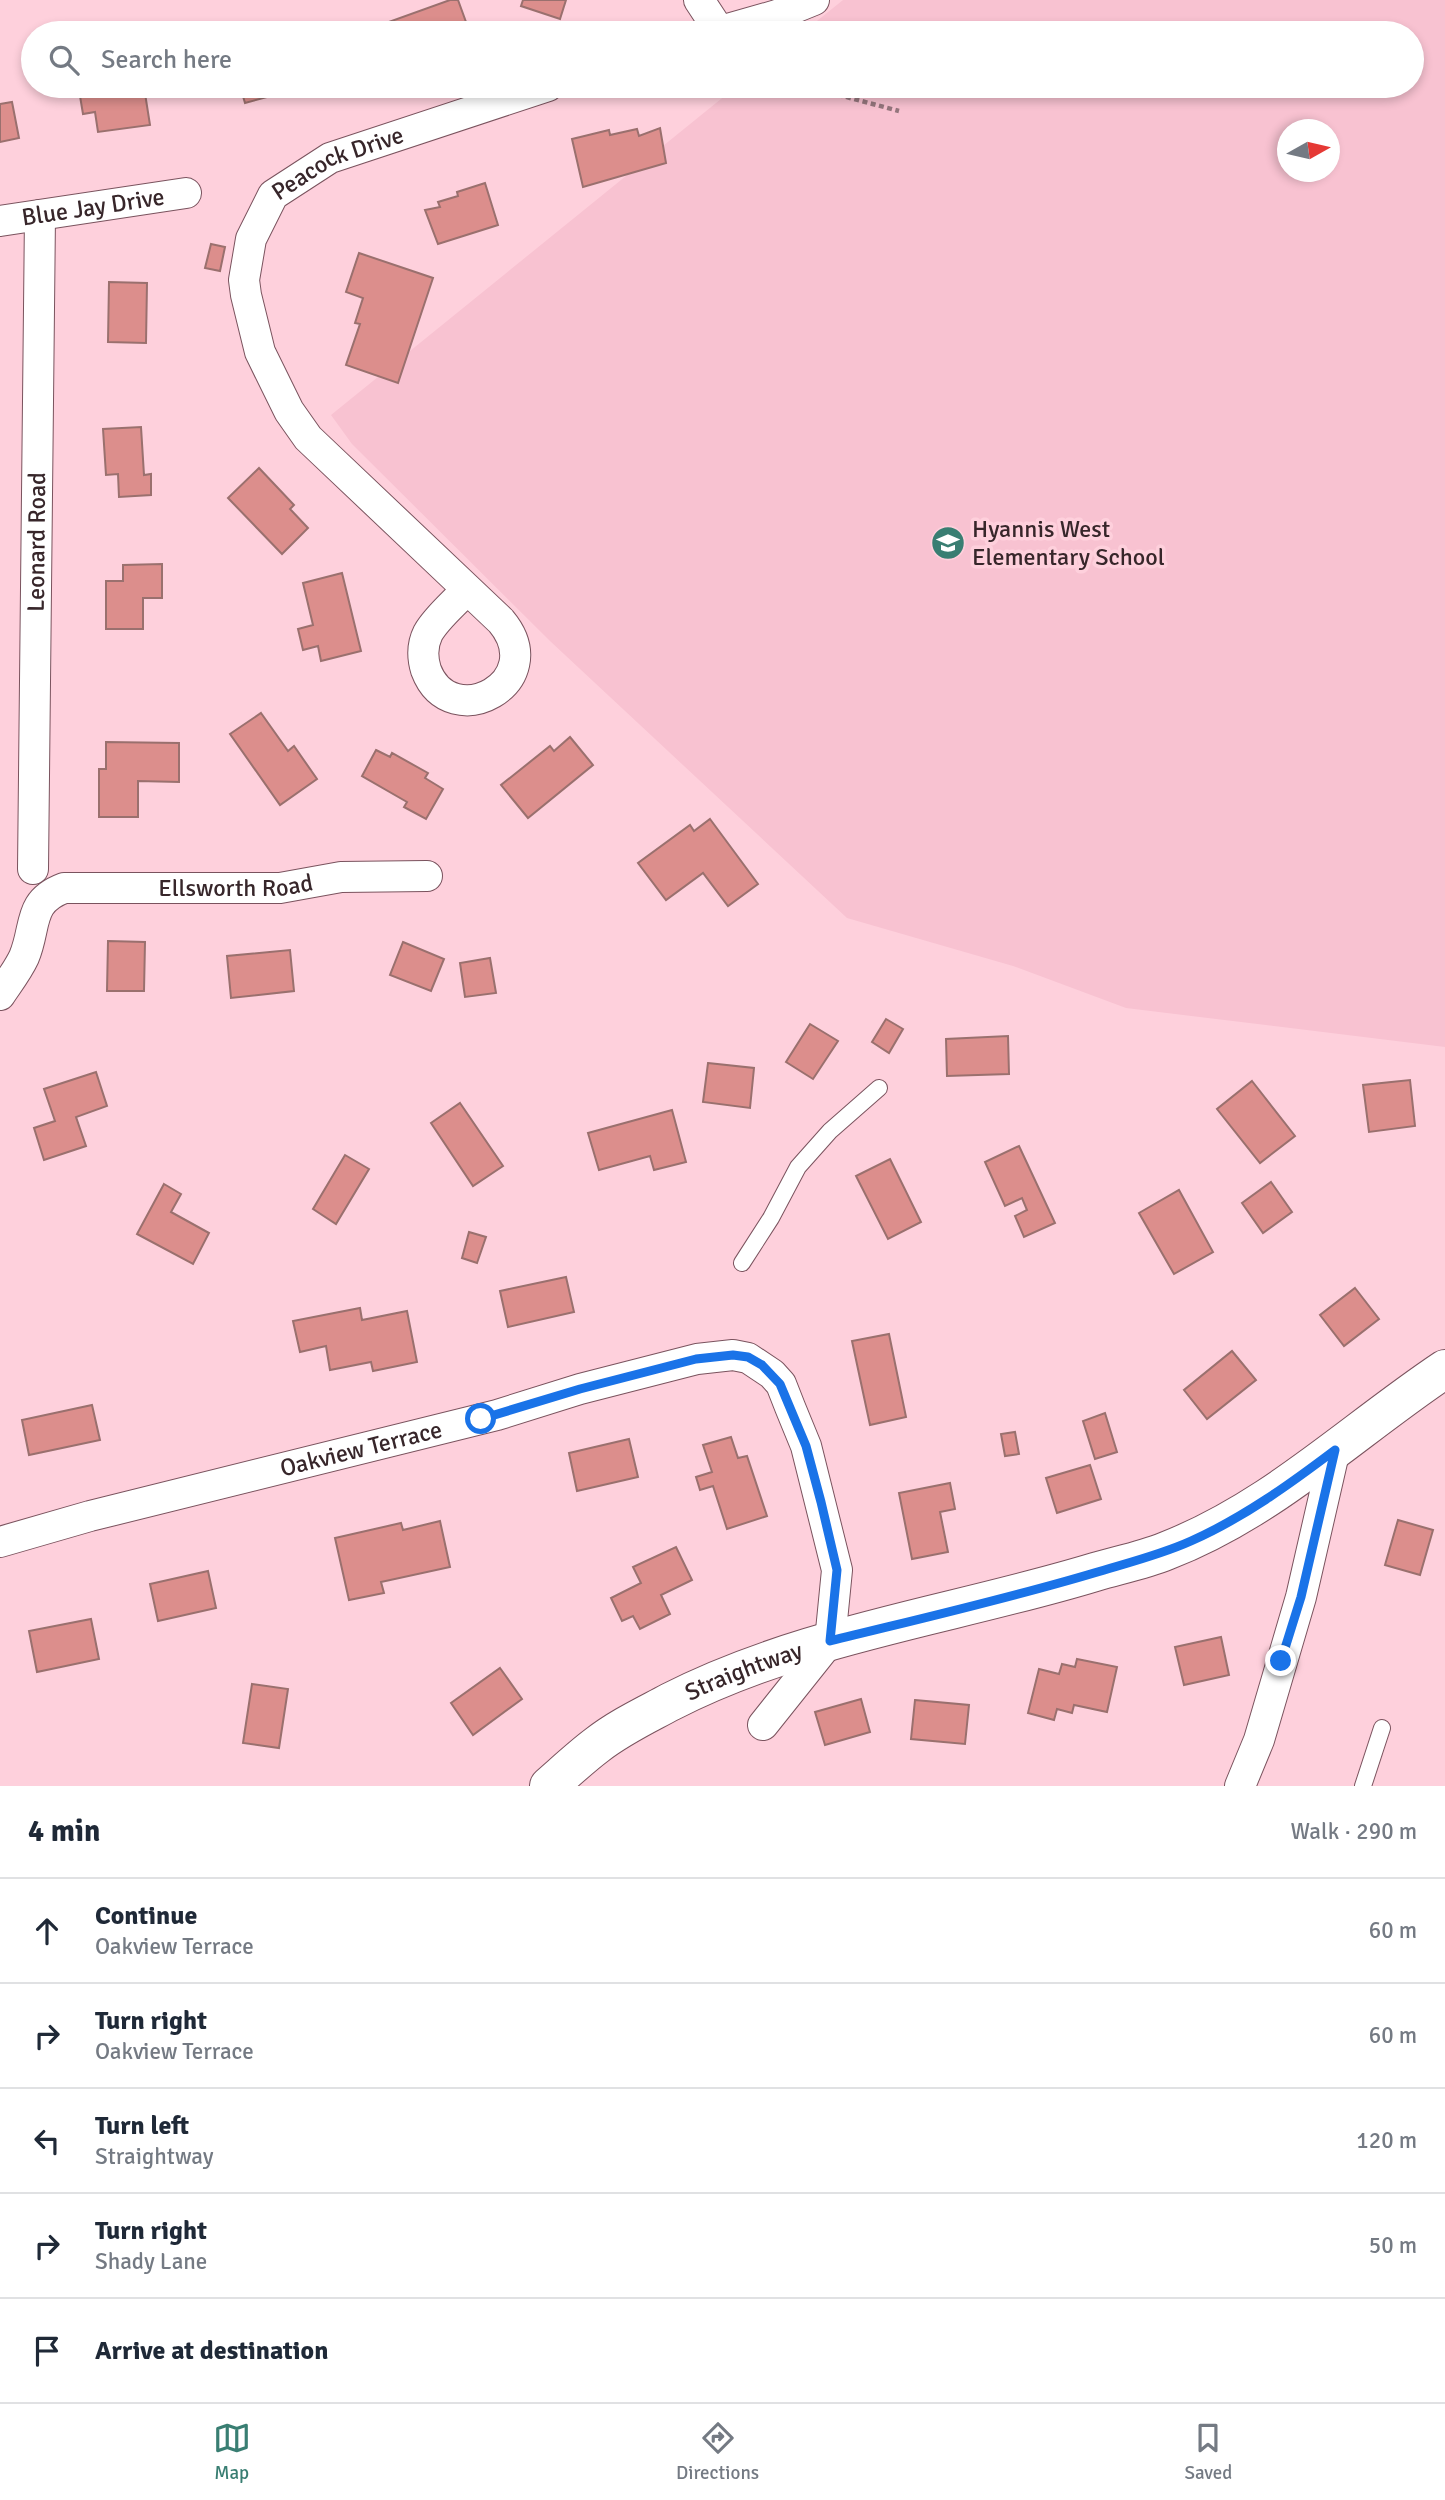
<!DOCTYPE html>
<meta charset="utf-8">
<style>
body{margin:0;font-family:Signika,sans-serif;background:#f6f6f7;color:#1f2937}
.compass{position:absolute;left:1277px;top:119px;width:63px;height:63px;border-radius:50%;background:#fff;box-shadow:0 4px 10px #0003;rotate:82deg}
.stop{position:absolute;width:21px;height:21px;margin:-16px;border:5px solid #1a73e8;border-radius:50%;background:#fff}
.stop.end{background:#1a73e8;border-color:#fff;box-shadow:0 2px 7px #0008}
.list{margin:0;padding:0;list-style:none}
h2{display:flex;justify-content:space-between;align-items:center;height:91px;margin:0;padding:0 28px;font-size:30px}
h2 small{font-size:23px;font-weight:400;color:#747a83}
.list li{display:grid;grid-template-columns:46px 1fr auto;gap:21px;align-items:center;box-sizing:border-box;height:105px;padding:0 28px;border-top:2px solid #e0e1e3}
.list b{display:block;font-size:26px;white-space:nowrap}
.list p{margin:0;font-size:23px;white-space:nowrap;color:#747a83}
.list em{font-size:23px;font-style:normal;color:#747a83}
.icon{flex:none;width:38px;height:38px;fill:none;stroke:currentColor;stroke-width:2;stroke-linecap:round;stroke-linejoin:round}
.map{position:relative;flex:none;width:1445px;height:1786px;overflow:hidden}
.search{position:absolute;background:#fff;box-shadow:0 4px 10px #0003;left:21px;right:21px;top:21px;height:77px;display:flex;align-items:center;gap:18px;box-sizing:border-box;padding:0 24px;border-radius:38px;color:#747a83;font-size:26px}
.sheet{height:616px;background:#fff}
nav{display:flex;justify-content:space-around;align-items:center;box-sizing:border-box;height:98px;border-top:2px solid #e0e1e3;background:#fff;font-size:19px;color:#747a83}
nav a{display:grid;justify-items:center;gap:4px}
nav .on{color:#397e72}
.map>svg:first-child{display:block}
.built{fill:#f8c2d1;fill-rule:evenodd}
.building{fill:#dc8e8c;stroke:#9a706e;stroke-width:2}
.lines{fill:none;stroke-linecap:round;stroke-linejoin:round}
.service-casing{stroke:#7a535e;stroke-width:18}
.minor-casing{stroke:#7a535e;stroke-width:32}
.tertiary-casing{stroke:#7a535e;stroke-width:40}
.path{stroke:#94767d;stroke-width:4.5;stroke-dasharray:5 3.5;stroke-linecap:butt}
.service{stroke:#fff;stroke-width:16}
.minor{stroke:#fff;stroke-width:30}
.tertiary{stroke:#fff;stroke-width:38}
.route{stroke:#1a73e8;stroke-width:9}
.labels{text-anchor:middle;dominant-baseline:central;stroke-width:7;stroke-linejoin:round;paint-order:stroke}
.street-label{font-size:24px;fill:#37262a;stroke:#fed0dc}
.poi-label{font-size:24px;fill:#37262a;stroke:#fed0dc;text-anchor:start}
</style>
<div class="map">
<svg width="1445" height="1786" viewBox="0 0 1445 1786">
<rect width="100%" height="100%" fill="#fed0dc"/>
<!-- built -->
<path class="built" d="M 843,0 L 1445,0 L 1445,1047 L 1126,1008 L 1013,966 L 847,918 L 550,641 L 352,444 L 331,415 L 737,86 L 1412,86 L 1412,33 L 802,33 ZM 1288,130 L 1330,130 L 1330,172 L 1288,172 Z"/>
<!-- building -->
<g class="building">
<path d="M 450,0 L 458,0 L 470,33 L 387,33 L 383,24 Z"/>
<path d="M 523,0 L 566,0 L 560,19 L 521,6 Z"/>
<path d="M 240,86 L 308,86 L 245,103 Z"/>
<path d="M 144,87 L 150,125 L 98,132 L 95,112 L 83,114 L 80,96 Z"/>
<path d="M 12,102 L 19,138 L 0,142 L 0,104 Z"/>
<path d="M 660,128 L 666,163 L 583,187 L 572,139 L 609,130 L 610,135 L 637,129 L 639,136 Z"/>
<path d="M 485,183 L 498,225 L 438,244 L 425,210 L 440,207 L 438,202 L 458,196 L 457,192 Z"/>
<path d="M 211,244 L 225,247 L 220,271 L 205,268 Z"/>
<path d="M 359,253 L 433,278 L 398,383 L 346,365 L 360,324 L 355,323 L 363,298 L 346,292 Z"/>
<path d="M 109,282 L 147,283 L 146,343 L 108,342 Z"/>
<path d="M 141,427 L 144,475 L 151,474 L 151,495 L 119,497 L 118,474 L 106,475 L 103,429 Z"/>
<path d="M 259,468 L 294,505 L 290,509 L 308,528 L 282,554 L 228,498 Z"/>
<path d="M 162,564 L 162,598 L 143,598 L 143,629 L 106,629 L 106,581 L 123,581 L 123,565 Z"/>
<path d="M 342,573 L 361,651 L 321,661 L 318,646 L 303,650 L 298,629 L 313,625 L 303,583 Z"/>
<path d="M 261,713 L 288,751 L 294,746 L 317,779 L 280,805 L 230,734 Z"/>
<path d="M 570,737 L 593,765 L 528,818 L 501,785 L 550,746 L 554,751 Z"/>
<path d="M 106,742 L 179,743 L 179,782 L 138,781 L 138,817 L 99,817 L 99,769 L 106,769 Z"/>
<path d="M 376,750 L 390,757 L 392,753 L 428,773 L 425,778 L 443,789 L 426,819 L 404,807 L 407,802 L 362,776 Z"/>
<path d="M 710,819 L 758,884 L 728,906 L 703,873 L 666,900 L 638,863 L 690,825 L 694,831 Z"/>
<path d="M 108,941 L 145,942 L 144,991 L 107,991 Z"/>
<path d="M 403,942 L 444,959 L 431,991 L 390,975 Z"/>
<path d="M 290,950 L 294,991 L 231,998 L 227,956 Z"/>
<path d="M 490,958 L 496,993 L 465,997 L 460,963 Z"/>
<path d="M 886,1019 L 903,1029 L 889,1053 L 872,1042 Z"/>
<path d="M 810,1024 L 838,1041 L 813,1079 L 786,1062 Z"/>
<path d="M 1008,1036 L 1009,1074 L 947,1076 L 946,1039 Z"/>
<path d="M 708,1063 L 754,1068 L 750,1108 L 703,1102 Z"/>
<path d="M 96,1072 L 107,1106 L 76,1117 L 86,1146 L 44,1160 L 34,1128 L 55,1121 L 44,1089 Z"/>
<path d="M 1410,1080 L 1415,1126 L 1369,1132 L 1363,1085 Z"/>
<path d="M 1252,1081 L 1295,1136 L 1260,1163 L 1217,1109 Z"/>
<path d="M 460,1103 L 503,1166 L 473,1186 L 431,1123 Z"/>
<path d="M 672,1110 L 686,1162 L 654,1170 L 650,1156 L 599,1170 L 588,1133 Z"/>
<path d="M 1019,1146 L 1055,1223 L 1024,1237 L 1015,1216 L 1027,1210 L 1022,1198 L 1005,1206 L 985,1162 Z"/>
<path d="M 345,1155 L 369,1169 L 336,1224 L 313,1209 Z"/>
<path d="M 890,1159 L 921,1222 L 888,1239 L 856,1176 Z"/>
<path d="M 1271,1182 L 1292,1212 L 1263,1233 L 1242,1203 Z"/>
<path d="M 164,1184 L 181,1194 L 171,1212 L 209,1233 L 193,1264 L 137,1234 Z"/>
<path d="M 1179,1190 L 1213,1252 L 1174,1274 L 1139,1213 Z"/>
<path d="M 469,1232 L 486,1237 L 477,1263 L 462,1258 Z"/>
<path d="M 566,1277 L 574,1312 L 508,1327 L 500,1291 Z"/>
<path d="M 1355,1288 L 1379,1319 L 1344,1346 L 1320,1315 Z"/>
<path d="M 360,1308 L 362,1320 L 407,1311 L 417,1362 L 373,1371 L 371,1362 L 330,1370 L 326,1346 L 300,1352 L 293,1321 Z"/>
<path d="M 889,1334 L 906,1417 L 870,1425 L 852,1341 Z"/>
<path d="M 1232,1351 L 1256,1380 L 1207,1419 L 1184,1390 Z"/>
<path d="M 92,1405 L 100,1440 L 29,1455 L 22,1420 Z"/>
<path d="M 1105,1413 L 1117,1452 L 1095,1459 L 1083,1421 Z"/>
<path d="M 1015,1432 L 1019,1454 L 1005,1456 L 1001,1434 Z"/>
<path d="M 731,1437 L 738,1458 L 747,1456 L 767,1516 L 727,1529 L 713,1486 L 700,1490 L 696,1477 L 712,1472 L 703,1445 Z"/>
<path d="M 629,1439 L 638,1477 L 577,1491 L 569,1453 Z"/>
<path d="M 1090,1465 L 1101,1499 L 1057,1513 L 1046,1478 Z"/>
<path d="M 950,1483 L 955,1509 L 940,1512 L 948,1552 L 912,1559 L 899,1493 Z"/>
<path d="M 1398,1520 L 1433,1530 L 1420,1575 L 1385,1565 Z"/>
<path d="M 440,1521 L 450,1567 L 381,1582 L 384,1593 L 349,1600 L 335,1538 L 401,1523 L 403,1530 Z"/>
<path d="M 676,1547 L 692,1580 L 661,1595 L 670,1614 L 640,1629 L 633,1616 L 622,1621 L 611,1598 L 641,1583 L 633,1567 Z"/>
<path d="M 208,1571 L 216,1608 L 158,1621 L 150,1584 Z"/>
<path d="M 91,1619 L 99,1659 L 37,1672 L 29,1631 Z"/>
<path d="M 1221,1637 L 1229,1675 L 1184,1685 L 1175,1647 Z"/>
<path d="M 1077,1659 L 1117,1667 L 1107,1712 L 1074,1705 L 1072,1713 L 1057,1709 L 1054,1720 L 1028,1713 L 1039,1669 L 1059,1674 L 1062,1664 L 1075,1667 Z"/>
<path d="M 500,1668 L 522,1699 L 473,1735 L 451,1703 Z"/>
<path d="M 252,1684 L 288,1689 L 279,1748 L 243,1743 Z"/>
<path d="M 861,1699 L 870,1732 L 825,1745 L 815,1712 Z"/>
<path d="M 915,1700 L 969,1705 L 965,1744 L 911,1739 Z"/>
</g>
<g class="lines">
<!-- service casing -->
<g class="service-casing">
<g id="service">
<path d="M 742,1263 L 771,1218 L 798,1167 L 830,1131 L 879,1088"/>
<path d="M 1363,1786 L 1382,1728"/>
</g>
</g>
<!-- minor casing -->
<g class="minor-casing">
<g id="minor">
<path d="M 699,0 L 720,32"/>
<path d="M 714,33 L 777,15 L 814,0"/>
<path id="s1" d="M 0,221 L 186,193"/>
<path id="s2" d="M 467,589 C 455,603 437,617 428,633 C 422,645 422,657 426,670 C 451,736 552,682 501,621 L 308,438 L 289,411 L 260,352 L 246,295 L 244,280 L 251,239 L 273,195 L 330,158 L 548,86"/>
<path id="s3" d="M 33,869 L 40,215"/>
<path id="s4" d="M 0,995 C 8,983 18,970 24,957 C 37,926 27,902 64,888 L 280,888 L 341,877 L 427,876"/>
<path id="s5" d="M 0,1542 L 90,1516 L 497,1415 L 580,1389 L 697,1359 L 733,1355 L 748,1358 L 772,1374 L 781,1384 L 790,1407 L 806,1446 L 837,1570 L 830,1641 L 763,1725"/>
<path d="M 1240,1786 L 1259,1740 L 1301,1597 L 1335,1449"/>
</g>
</g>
<!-- tertiary casing -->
<g class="tertiary-casing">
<g id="tertiary">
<path id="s6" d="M 549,1786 C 565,1772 581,1757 597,1745 C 620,1727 646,1715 670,1702 C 803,1634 954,1615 1095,1572 C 1119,1565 1144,1560 1166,1551 C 1272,1510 1352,1431 1445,1369"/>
</g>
</g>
<!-- path -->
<path class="path" d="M 805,86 L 899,111"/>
<!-- service -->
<use href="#service" class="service"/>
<!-- minor -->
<use href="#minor" class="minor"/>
<!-- tertiary -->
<use href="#tertiary" class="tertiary"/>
</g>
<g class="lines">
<!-- route -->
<path class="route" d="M 481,1419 L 580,1389 L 696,1359 L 733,1355 L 748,1357 L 762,1365 L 780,1384 L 806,1446 L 821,1502 L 837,1570 L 830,1641 C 919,1619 1007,1599 1094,1573 C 1127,1563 1160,1555 1191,1541 C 1243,1518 1290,1484 1335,1450 L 1301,1597 L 1281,1661"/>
</g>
<!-- icons -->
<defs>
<g id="school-disc" transform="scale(1.75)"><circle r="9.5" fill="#397e72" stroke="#fed0dc"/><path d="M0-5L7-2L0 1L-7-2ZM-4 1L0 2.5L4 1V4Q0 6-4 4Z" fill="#fff"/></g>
</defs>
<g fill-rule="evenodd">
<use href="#school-disc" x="948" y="543"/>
</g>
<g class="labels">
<!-- street labels -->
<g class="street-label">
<text stroke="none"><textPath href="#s2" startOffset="864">Peacock Drive</textPath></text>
<text stroke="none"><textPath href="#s1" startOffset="94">Blue Jay Drive</textPath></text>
<text stroke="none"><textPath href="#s3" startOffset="327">Leonard Road</textPath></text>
<text stroke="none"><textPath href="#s4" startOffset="301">Ellsworth Road</textPath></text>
<text stroke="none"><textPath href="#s5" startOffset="373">Oakview Terrace</textPath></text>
<text stroke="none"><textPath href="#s6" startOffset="228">Straightway</textPath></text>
</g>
<!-- poi labels -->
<g class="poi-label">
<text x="972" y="529">Hyannis West<tspan x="972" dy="28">Elementary School</tspan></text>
</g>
</g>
</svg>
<svg class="compass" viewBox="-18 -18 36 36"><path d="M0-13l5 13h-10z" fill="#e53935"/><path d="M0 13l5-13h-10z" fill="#747a83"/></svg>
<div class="stop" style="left:481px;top:1419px"></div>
<div class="stop end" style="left:1281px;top:1661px"></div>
<div class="search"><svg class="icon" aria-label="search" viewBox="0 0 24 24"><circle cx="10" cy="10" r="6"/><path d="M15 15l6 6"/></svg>Search here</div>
</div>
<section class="sheet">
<h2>4 min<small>Walk · 290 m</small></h2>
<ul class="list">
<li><svg class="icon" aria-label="ahead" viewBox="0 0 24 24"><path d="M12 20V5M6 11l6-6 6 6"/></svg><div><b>Continue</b><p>Oakview Terrace</p></div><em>60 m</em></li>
<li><svg class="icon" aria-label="right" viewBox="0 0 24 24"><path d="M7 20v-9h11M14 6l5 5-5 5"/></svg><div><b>Turn right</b><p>Oakview Terrace</p></div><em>60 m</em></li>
<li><svg class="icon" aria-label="left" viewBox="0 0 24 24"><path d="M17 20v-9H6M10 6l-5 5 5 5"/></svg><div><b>Turn left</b><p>Straightway</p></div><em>120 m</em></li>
<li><svg class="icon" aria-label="right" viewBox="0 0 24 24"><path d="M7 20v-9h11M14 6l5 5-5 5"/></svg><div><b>Turn right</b><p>Shady Lane</p></div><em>50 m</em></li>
<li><svg class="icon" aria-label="arrive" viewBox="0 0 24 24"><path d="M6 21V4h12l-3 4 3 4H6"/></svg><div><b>Arrive at destination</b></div></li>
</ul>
</section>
<nav>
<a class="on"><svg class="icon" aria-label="map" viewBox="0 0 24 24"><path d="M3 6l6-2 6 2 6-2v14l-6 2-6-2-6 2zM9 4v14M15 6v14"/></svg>Map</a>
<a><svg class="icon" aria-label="directions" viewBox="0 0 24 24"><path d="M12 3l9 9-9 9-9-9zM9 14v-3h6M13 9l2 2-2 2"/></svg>Directions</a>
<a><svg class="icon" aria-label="saved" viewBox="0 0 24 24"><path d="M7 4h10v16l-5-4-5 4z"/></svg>Saved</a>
</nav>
